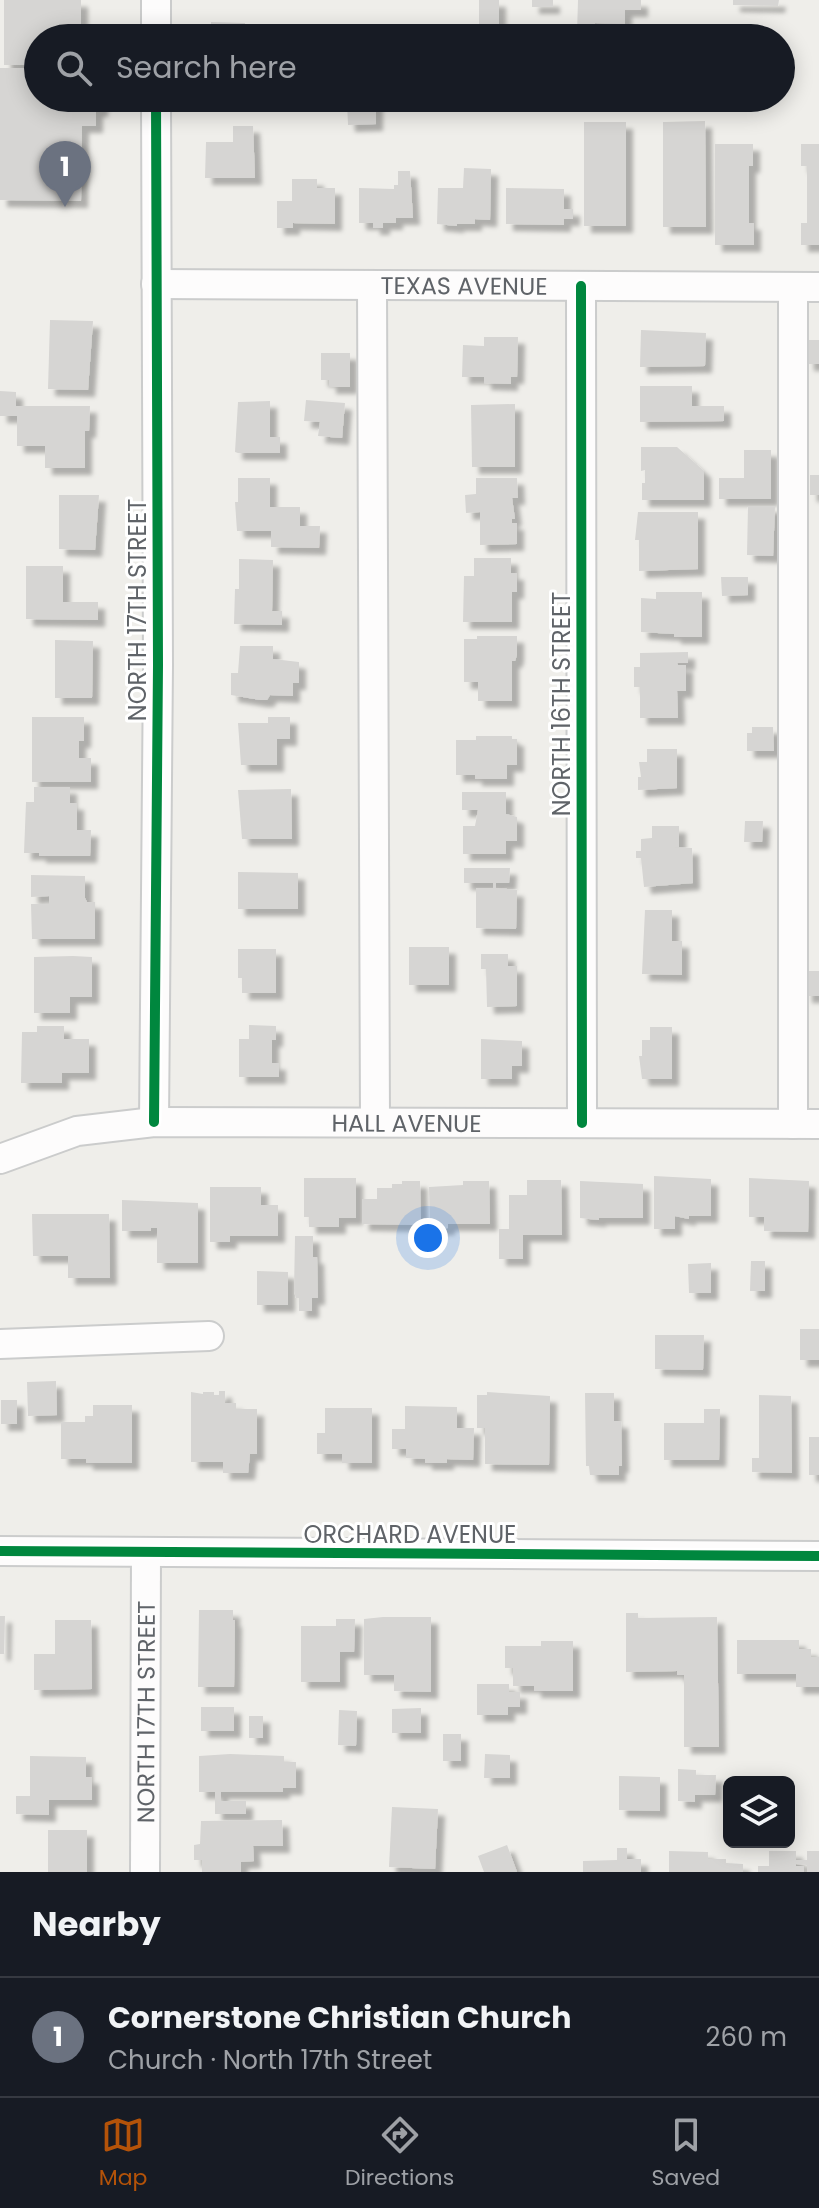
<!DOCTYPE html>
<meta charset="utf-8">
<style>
body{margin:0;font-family:Poppins,sans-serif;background:#20242c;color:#f1f3f6}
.controls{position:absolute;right:24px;bottom:24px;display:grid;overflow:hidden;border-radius:12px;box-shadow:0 4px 20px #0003}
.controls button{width:72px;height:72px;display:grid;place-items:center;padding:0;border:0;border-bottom:2px solid #363941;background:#171b24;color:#f1f3f6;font:40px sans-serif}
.you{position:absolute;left:428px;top:1238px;width:28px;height:28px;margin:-20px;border:6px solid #fff;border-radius:50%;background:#1a73e8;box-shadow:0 0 0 12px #1a73e833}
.badge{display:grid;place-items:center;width:52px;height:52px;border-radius:50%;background:#b45309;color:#fff;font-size:26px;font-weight:700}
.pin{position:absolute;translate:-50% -66px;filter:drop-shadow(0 2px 4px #0008)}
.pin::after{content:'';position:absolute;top:42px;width:28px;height:24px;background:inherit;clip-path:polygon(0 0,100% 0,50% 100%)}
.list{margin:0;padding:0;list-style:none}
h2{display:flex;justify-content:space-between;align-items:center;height:104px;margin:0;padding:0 32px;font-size:34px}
h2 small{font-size:26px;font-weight:400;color:#9ea1a6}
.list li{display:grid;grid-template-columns:52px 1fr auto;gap:24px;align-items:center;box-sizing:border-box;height:120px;padding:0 32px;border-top:2px solid #363941}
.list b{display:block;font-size:30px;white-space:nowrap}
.list p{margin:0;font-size:26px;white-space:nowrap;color:#9ea1a6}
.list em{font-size:26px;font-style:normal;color:#9ea1a6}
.icon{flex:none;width:44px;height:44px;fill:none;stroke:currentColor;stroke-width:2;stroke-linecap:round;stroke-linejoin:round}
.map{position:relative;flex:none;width:819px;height:1872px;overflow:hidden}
.search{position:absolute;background:#171b24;box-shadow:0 4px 20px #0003;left:24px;right:24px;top:24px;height:88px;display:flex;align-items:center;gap:20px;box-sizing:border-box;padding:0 28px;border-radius:44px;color:#9ea1a6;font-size:30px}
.sheet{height:224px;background:#171b24}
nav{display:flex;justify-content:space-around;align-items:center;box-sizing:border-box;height:112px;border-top:2px solid #363941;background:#171b24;font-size:22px;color:#9ea1a6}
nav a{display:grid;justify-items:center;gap:4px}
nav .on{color:#b45309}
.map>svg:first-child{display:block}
.building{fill:#d6d5d3;filter:url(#shadow)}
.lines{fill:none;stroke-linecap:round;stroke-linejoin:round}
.minor-casing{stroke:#cbcccc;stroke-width:32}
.minor{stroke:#fdfcfc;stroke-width:28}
.cycleway-casing{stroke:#fff;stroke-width:15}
.cycleway{stroke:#00873e;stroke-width:10}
.labels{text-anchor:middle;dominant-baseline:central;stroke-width:6;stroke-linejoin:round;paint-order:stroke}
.street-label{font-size:24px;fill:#5f6368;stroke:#fff}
</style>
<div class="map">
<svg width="819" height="1872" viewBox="0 0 819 1872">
<defs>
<filter id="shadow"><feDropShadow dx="7" dy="7" stdDeviation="2" flood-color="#0004"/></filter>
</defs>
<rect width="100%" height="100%" fill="#efeeea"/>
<!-- building -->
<g class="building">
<path d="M 4,0 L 81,0 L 81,38 L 38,38 L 38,65 L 4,65 Z"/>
<path d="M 479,0 L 499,0 L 499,26 L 496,26 L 496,38 L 483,38 L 483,27 L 479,27 Z"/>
<rect x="532" y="0" width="21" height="7"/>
<path d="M 578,0 L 641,0 L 641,10 L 625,10 L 625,24 L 595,23 L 595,33 L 577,33 Z"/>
<path d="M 733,0 L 779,0 L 778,6 L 733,5 Z"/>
<path d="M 211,22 L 245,23 L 245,38 L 211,38 Z"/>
<path d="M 0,68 L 38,68 L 38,98 L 102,98 L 101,110 L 96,110 L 96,126 L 82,126 L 81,201 L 0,200 Z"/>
<path d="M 376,101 L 376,124 L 348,125 L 347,102 Z"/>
<path d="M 705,121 L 706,227 L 663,227 L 663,122 Z"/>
<rect x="584" y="122" width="42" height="104"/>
<path d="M 233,126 L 253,126 L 255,178 L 205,178 L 206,142 L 233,142 Z"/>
<path d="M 715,144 L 753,144 L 753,166 L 749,166 L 749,223 L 754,223 L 754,245 L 715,245 Z"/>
<path d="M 801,144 L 819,144 L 819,245 L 801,245 L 801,223 L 807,223 L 807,166 L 801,166 Z"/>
<path d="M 464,168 L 491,169 L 490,220 L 475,219 L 475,224 L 457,224 L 457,226 L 437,224 L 438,188 L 463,188 Z"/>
<path d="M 398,171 L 410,171 L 413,218 L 396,218 L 396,223 L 383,223 L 383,228 L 373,228 L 373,223 L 359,223 L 359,188 L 394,189 L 394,185 L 398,185 Z"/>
<path d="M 292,179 L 317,179 L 317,188 L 335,188 L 335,224 L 293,223 L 293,228 L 277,228 L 277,201 L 292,201 Z"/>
<path d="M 506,188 L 564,189 L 564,209 L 573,209 L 573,219 L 564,219 L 564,225 L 506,224 Z"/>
<path d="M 50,320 L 93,321 L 88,390 L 48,389 Z"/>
<path d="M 641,330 L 706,333 L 705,366 L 640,367 Z"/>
<path d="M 484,337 L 518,337 L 517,377 L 511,377 L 511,384 L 484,383 L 484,377 L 462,377 L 463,345 L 484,346 Z"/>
<path d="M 806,340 L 819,340 L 819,364 L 807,364 Z"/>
<path d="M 321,353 L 350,353 L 350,387 L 329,387 L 329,380 L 321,380 Z"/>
<path d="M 640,386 L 692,386 L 692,406 L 724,406 L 724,421 L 640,422 Z"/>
<path d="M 0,391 L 16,392 L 16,406 L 90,406 L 89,431 L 85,431 L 85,468 L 45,468 L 45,446 L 17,446 L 17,416 L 0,416 Z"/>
<path d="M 306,400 L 345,403 L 342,438 L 318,436 L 320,422 L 304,421 Z"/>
<path d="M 270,401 L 270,437 L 280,437 L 280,453 L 238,453 L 235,452 L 238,402 Z"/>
<path d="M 515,404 L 515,467 L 472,467 L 471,405 Z"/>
<path d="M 641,447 L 677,447 L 704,471 L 704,500 L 642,500 L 642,483 L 645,483 L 645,470 L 641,471 Z"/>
<path d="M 744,450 L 771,450 L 771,499 L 719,499 L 719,478 L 744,478 Z"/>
<rect x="810" y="475" width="9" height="20"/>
<path d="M 238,478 L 270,478 L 270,507 L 300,507 L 300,526 L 320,526 L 319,548 L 271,547 L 271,531 L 237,531 L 235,502 L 238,502 Z"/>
<path d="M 476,478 L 517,478 L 518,498 L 512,498 L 515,519 L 512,519 L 512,523 L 517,523 L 517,544 L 480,545 L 480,512 L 466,513 L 465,495 L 476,494 Z"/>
<path d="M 59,495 L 99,495 L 95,550 L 59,549 Z"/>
<path d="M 748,506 L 775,506 L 773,556 L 747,555 Z"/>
<path d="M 638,512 L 698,512 L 698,569 L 639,571 L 639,540 L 635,540 Z"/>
<path d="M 474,558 L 511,558 L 511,573 L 517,573 L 517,592 L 512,592 L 512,622 L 463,622 L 464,576 L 474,576 Z"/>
<path d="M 239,559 L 273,560 L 272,611 L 282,611 L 282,625 L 234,624 L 235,589 L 239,589 Z"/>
<path d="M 26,566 L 63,566 L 63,602 L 98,602 L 98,620 L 26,619 Z"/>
<path d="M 721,577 L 748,577 L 748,595 L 722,596 Z"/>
<path d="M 656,592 L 702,592 L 702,637 L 674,637 L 674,634 L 641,632 L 641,598 L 656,599 Z"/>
<path d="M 477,636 L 517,636 L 517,655 L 515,661 L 512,661 L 512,701 L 478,701 L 478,682 L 464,682 L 464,639 L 477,639 Z"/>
<path d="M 55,640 L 93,641 L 92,698 L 55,698 Z"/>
<path d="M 240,646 L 273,646 L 273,659 L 299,662 L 299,683 L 293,683 L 293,696 L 270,695 L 267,700 L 260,700 L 231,695 L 231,673 L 238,673 Z"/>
<path d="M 688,652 L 688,663 L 677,663 L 678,665 L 686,665 L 686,691 L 677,691 L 678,718 L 640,718 L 640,687 L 634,687 L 634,667 L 640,667 L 640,653 Z"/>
<path d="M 32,717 L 84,717 L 84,741 L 79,741 L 79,758 L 91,758 L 91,782 L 32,782 Z"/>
<path d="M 268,717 L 290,717 L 290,739 L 277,739 L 277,765 L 241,765 L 238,723 L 268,723 Z"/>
<path d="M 752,727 L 773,727 L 774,751 L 747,751 L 747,733 L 752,733 Z"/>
<path d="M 476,736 L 512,736 L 512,739 L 517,739 L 517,765 L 507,765 L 507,779 L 475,779 L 475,775 L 456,775 L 456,740 L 476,740 Z"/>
<path d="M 647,749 L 677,749 L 677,788 L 638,790 L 638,777 L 641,777 L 639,762 L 647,762 Z"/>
<path d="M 34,787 L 70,787 L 70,803 L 77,803 L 77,830 L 91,830 L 90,856 L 39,856 L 39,853 L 24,853 L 26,802 L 34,802 Z"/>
<path d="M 291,789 L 292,839 L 242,839 L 238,790 Z"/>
<path d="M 462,792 L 506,792 L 506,814 L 517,817 L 517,841 L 506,841 L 506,854 L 463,854 L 463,826 L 475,826 L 478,810 L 462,810 Z"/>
<path d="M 745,821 L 763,821 L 762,842 L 744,842 Z"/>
<path d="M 652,826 L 679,826 L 679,847 L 674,847 L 692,848 L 693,883 L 644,887 L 641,858 L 636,858 L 636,851 L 641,851 L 641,839 L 652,838 Z"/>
<path d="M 464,868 L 510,868 L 509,883 L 496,883 L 496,888 L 517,890 L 516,929 L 476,928 L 476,888 L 493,888 L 493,883 L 464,883 Z"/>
<path d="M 238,872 L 298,873 L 298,909 L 238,909 Z"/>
<path d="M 31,875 L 85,876 L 85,898 L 87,902 L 95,902 L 95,939 L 32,939 L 31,904 L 49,904 L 49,896 L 31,897 Z"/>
<path d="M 645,910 L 672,910 L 672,941 L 682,941 L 682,975 L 642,974 Z"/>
<rect x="409" y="947" width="40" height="38"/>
<path d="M 238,949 L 276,949 L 276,993 L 242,993 L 242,978 L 238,978 Z"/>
<path d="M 481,954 L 508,954 L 508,966 L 517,966 L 517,1006 L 487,1007 L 486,969 L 481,969 Z"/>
<path d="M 73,956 L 92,957 L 92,997 L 70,997 L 70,1013 L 34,1013 L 34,957 Z"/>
<rect x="805" y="971" width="14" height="25"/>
<path d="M 249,1025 L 276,1026 L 276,1040 L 272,1040 L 272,1063 L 279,1063 L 279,1077 L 239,1077 L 239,1039 L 249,1039 Z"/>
<path d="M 37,1026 L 64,1026 L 64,1039 L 89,1039 L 89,1073 L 62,1073 L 62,1083 L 21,1083 L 22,1032 L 37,1032 Z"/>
<path d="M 650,1027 L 672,1027 L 672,1079 L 642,1079 L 639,1056 L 642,1056 L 642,1040 L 650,1040 Z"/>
<path d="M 481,1039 L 522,1041 L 522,1066 L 512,1066 L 512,1079 L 481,1079 Z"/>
<path d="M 654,1176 L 711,1179 L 711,1216 L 689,1216 L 689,1219 L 675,1216 L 675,1229 L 654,1229 Z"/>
<path d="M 304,1178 L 356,1178 L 356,1218 L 339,1218 L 339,1227 L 309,1227 L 309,1217 L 304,1217 Z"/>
<path d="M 749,1178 L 809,1181 L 808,1232 L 764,1231 L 764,1217 L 749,1217 Z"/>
<path d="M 527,1180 L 561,1180 L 562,1235 L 523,1235 L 523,1259 L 499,1259 L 499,1229 L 509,1229 L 509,1195 L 527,1195 Z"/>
<path d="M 402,1181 L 420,1181 L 421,1225 L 362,1224 L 362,1199 L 377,1199 L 377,1188 L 392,1188 L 392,1184 L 402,1184 Z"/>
<path d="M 463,1181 L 489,1181 L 490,1224 L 448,1224 L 448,1228 L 430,1229 L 429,1187 L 463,1185 Z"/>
<path d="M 580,1181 L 643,1184 L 643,1218 L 599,1218 L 599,1220 L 580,1218 Z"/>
<path d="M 210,1187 L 261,1187 L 261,1205 L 278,1205 L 278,1236 L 230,1236 L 230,1242 L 210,1242 Z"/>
<path d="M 122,1200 L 198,1203 L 198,1263 L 157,1263 L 157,1228 L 151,1228 L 151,1231 L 122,1231 Z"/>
<path d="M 32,1214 L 109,1214 L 110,1278 L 68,1278 L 68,1256 L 33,1256 Z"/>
<path d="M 295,1236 L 313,1236 L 313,1257 L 317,1257 L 318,1298 L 312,1298 L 312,1311 L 299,1311 L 299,1298 L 296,1298 L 294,1291 Z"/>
<path d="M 751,1261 L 765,1261 L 765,1291 L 750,1291 Z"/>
<path d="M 711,1263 L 711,1293 L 689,1293 L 688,1264 Z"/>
<path d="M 257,1271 L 288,1272 L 288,1305 L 257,1305 Z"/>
<rect x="800" y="1329" width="19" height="31"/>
<path d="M 655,1335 L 704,1335 L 703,1370 L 655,1369 Z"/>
<path d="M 56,1381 L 57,1415 L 28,1416 L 27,1382 Z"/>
<path d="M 219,1391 L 225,1391 L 225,1403 L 236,1403 L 236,1409 L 257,1409 L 257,1454 L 250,1454 L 248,1473 L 223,1473 L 223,1462 L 191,1462 L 191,1392 L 203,1394 L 203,1392 L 214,1392 L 214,1395 L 219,1395 Z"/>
<path d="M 487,1392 L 550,1396 L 549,1465 L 485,1464 L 485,1428 L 477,1428 L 477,1395 L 487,1395 Z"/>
<path d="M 585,1393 L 614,1393 L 614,1421 L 621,1421 L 622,1466 L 619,1466 L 619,1475 L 590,1475 L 589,1466 L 586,1466 Z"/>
<path d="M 759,1395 L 791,1396 L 792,1473 L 752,1472 L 752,1458 L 759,1458 Z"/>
<rect x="1" y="1400" width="16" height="24"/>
<path d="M 93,1405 L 132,1405 L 132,1463 L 86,1463 L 86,1459 L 61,1459 L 61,1422 L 85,1422 L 85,1416 L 93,1416 Z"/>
<path d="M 405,1406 L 457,1407 L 457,1428 L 474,1428 L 473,1460 L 447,1459 L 447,1463 L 425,1463 L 425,1459 L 406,1458 L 406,1449 L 392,1449 L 392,1429 L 405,1429 Z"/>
<path d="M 325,1408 L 372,1408 L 372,1463 L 342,1463 L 342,1454 L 317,1454 L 317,1433 L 325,1433 Z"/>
<path d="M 704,1409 L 720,1409 L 719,1460 L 664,1460 L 664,1423 L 704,1423 Z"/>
<rect x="809" y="1437" width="10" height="38"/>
<path d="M 199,1610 L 233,1610 L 233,1620 L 235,1620 L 234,1687 L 198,1687 Z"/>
<path d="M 626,1613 L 638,1613 L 638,1618 L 717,1617 L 719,1747 L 684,1747 L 684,1675 L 677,1675 L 677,1671 L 626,1672 Z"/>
<path d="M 0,1616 L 5,1616 L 4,1654 L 0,1654 Z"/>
<path d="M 383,1617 L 431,1617 L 431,1692 L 394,1691 L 394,1675 L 364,1675 L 364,1619 Z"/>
<path d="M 336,1619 L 355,1619 L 354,1652 L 340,1652 L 340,1682 L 301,1682 L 301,1626 L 336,1626 Z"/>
<path d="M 55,1620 L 91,1620 L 92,1689 L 34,1690 L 34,1654 L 55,1654 Z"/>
<path d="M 737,1640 L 799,1640 L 799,1649 L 811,1649 L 811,1657 L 819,1657 L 819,1687 L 796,1687 L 796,1674 L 737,1674 Z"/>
<path d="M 541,1641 L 573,1641 L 573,1691 L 534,1691 L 534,1686 L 513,1686 L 513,1668 L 505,1668 L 505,1646 L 541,1646 Z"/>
<path d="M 477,1684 L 509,1684 L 509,1692 L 520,1692 L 520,1707 L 508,1707 L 508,1715 L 477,1715 Z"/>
<rect x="201" y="1707" width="33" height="24"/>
<path d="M 421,1708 L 421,1733 L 392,1733 L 392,1709 Z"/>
<path d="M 339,1710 L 357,1711 L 356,1746 L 338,1745 Z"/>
<rect x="249" y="1716" width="14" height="22"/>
<rect x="443" y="1734" width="18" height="27"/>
<path d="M 230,1754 L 284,1756 L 284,1762 L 296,1762 L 296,1788 L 283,1788 L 283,1792 L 221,1792 L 221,1801 L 246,1801 L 246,1814 L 215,1814 L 215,1792 L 199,1792 L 199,1756 Z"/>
<path d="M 485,1754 L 510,1755 L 510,1778 L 484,1778 Z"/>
<path d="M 30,1756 L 86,1757 L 86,1777 L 92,1777 L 92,1800 L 49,1800 L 49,1815 L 16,1814 L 16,1796 L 30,1796 Z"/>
<path d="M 678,1769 L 696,1770 L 696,1775 L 716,1775 L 715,1795 L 695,1795 L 695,1802 L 678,1801 Z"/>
<path d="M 619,1776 L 660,1777 L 660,1811 L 619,1810 Z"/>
<path d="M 392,1807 L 438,1809 L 435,1869 L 389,1867 Z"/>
<path d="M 282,1820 L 283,1846 L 253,1846 L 254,1861 L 241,1862 L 241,1872 L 202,1872 L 202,1860 L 194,1860 L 194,1845 L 200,1844 L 201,1821 Z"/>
<rect x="48" y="1830" width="39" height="42"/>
<path d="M 507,1845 L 517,1872 L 484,1872 L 478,1856 Z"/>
<path d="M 617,1848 L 627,1848 L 627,1859 L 641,1859 L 641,1872 L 583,1872 L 583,1861 L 617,1860 Z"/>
<path d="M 669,1851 L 708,1852 L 708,1859 L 726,1859 L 726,1863 L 743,1864 L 743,1872 L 669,1872 Z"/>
<path d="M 769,1851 L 796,1851 L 796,1860 L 807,1860 L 807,1851 L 819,1851 L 819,1872 L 807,1872 L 807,1865 L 796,1864 L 796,1866 L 804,1866 L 804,1872 L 758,1872 L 758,1866 L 769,1866 Z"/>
</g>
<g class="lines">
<!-- minor casing -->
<g class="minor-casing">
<g id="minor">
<path d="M 156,0 L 156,38"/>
<path id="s1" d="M 156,284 L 819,287"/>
<path d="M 372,285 L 375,1122"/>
<path d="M 581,286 L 582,1123"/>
<path d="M 793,287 L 793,1124"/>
<path d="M 154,1122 L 158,665 L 156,98"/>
<path id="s2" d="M 0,1159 L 77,1131 L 154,1122 L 819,1124"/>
<path d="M 0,1344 L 209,1336"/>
<path d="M 0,1551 L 819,1556"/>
<path id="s3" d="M 145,1872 L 146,1552"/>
</g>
</g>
<!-- minor -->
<use href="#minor" class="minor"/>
<!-- cycleway casing -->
<g class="cycleway-casing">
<g id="cycleway">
<path d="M 581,286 L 582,1123"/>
<path d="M 154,1122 L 158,665 L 156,98"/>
<path d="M 0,1551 L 819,1556"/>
</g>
</g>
<!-- cycleway -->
<use href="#cycleway" class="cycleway"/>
</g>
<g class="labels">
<!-- street labels -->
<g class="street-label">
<text stroke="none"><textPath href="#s1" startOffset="308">TEXAS AVENUE</textPath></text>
<text transform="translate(137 610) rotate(-90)">NORTH 17TH STREET</text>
<text transform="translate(561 704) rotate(-90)">NORTH 16TH STREET</text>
<text stroke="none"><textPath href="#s2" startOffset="412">HALL AVENUE</textPath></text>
<text x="410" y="1534">ORCHARD AVENUE</text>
<text stroke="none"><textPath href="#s3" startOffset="160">NORTH 17TH STREET</textPath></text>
</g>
</g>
</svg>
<div class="controls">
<button><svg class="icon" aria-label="layers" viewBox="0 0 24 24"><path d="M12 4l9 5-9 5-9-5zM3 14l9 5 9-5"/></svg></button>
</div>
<div class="you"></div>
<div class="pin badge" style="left:65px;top:207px;background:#6b7280">1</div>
<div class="search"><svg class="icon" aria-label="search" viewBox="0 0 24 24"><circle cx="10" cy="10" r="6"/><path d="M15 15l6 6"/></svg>Search here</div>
</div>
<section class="sheet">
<h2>Nearby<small></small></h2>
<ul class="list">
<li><span class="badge" style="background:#6b7280">1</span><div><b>Cornerstone Christian Church</b><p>Church · North 17th Street</p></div><em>260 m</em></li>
</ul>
</section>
<nav>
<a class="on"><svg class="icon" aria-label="map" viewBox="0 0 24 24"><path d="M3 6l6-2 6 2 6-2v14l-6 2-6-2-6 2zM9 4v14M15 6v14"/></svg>Map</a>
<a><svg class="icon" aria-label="directions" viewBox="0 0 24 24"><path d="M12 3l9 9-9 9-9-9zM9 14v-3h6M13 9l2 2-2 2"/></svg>Directions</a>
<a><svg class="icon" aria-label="saved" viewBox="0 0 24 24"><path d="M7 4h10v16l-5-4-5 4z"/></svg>Saved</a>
</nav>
